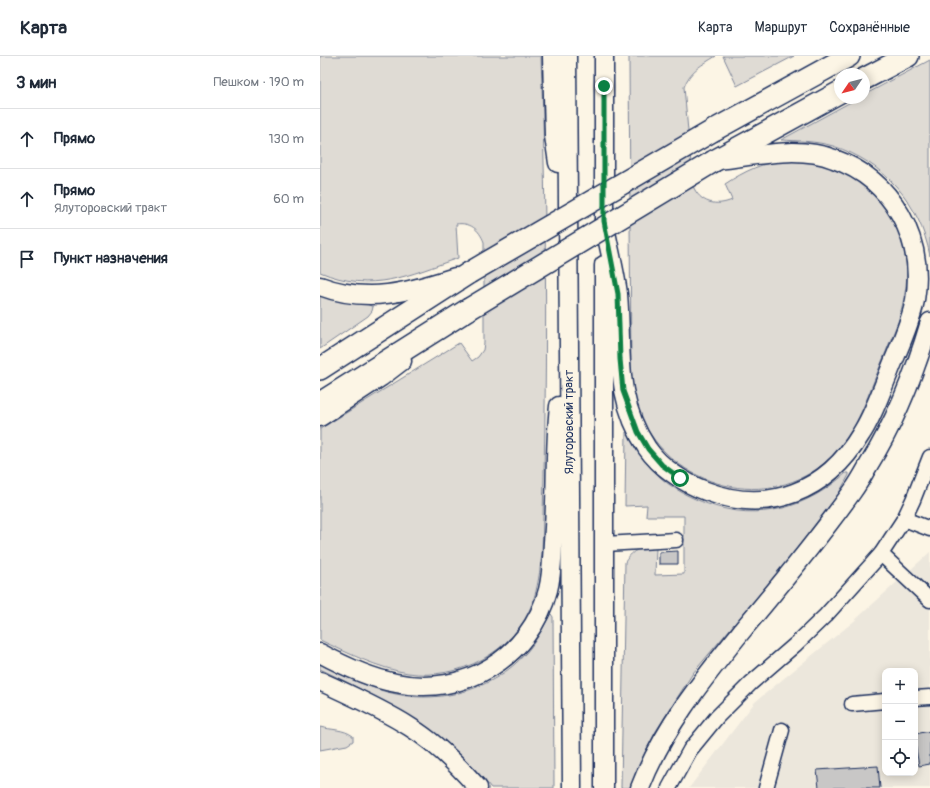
<!DOCTYPE html>
<html lang="ru">
<meta charset="utf-8">
<style>
body{margin:0;font-family:Pangolin,sans-serif;background:#f6f6f7;color:#1f2937}
.controls{position:absolute;right:12px;bottom:12px;display:grid;overflow:hidden;border-radius:8px;box-shadow:0 2px 10px #0003}
.controls button{width:36px;height:36px;display:grid;place-items:center;padding:0;border:0;border-bottom:1px solid #e0e1e3;background:#fff;color:#1f2937;font:20px sans-serif}
.compass{position:absolute;left:514px;top:12px;width:36px;height:36px;border-radius:50%;background:#fff;box-shadow:0 2px 10px #0003;rotate:235deg}
.stop{position:absolute;width:12px;height:12px;margin:-9px;border:3px solid #0b8043;border-radius:50%;background:#fff}
.stop.end{background:#0b8043;border-color:#fff;box-shadow:0 1px 4px #0008}
.list{margin:0;padding:0;list-style:none}
h2{display:flex;justify-content:space-between;align-items:center;height:52px;margin:0;padding:0 16px;font-size:17px}
h2 small{font-size:13px;font-weight:400;color:#747a83}
.list li{display:grid;grid-template-columns:26px 1fr auto;gap:12px;align-items:center;box-sizing:border-box;height:60px;padding:0 16px;border-top:1px solid #e0e1e3}
.list b{display:block;font-size:15px;white-space:nowrap}
.list p{margin:0;font-size:13px;white-space:nowrap;color:#747a83}
.list em{font-size:13px;font-style:normal;color:#747a83}
.icon{flex:none;width:22px;height:22px;fill:none;stroke:currentColor;stroke-width:2;stroke-linecap:round;stroke-linejoin:round}
.map{position:relative;flex:none;width:610px;height:732px;overflow:hidden}
header{display:flex;align-items:center;gap:24px;box-sizing:border-box;height:56px;padding:0 20px;background:#fff;border-bottom:1px solid #e0e1e3}
header strong{font-size:19px}
nav{display:flex;gap:22px;margin-inline-start:auto;font-size:14px}
main{display:flex}
aside{flex:1;background:#fff}
.map>svg:first-child{display:block}
.built{fill:#ece7dc;fill-rule:evenodd}
.green{fill:#dfdbd4;stroke:#7d8599}
.building{fill:#c8c7c6;stroke:#1b2f5e}
.lines{fill:none;stroke-linecap:round;stroke-linejoin:round}
.minor-casing{stroke:#1b2f5e;stroke-width:17}
.major-casing{stroke:#1b2f5e;stroke-width:21}
.highway-casing{stroke:#1b2f5e;stroke-width:24}
.minor{stroke:#fcf5e5;stroke-width:14}
.major{stroke:#fcf5e5;stroke-width:18}
.highway{stroke:#fcf5e5;stroke-width:21}
.highway-bridge-casing{stroke:#1b2f5e;stroke-width:24;stroke-linecap:butt}
.highway-bridge{stroke:#fcf5e5;stroke-width:21}
.route{stroke:#0b8043;stroke-width:5}
.labels{text-anchor:middle;dominant-baseline:central;stroke-width:4;stroke-linejoin:round;paint-order:stroke}
.street-label{font-size:12px;fill:#1b2f5e;stroke:#fcf5e5}
</style>
<header>
<strong>Карта</strong>
<nav><a>Карта</a><a>Маршрут</a><a>Сохранённые</a></nav>
</header>
<main>
<aside>
<h2>3 мин<small>Пешком · 190 m</small></h2>
<ul class="list">
<li><svg class="icon" aria-label="ahead" viewBox="0 0 24 24"><path d="M12 20V5M6 11l6-6 6 6"/></svg><div><b>Прямо</b></div><em>130 m</em></li>
<li><svg class="icon" aria-label="ahead" viewBox="0 0 24 24"><path d="M12 20V5M6 11l6-6 6 6"/></svg><div><b>Прямо</b><p>Ялуторовский тракт</p></div><em>60 m</em></li>
<li><svg class="icon" aria-label="arrive" viewBox="0 0 24 24"><path d="M6 21V4h12l-3 4 3 4H6"/></svg><div><b>Пункт назначения</b></div></li>
</ul>
</aside>
<div class="map">
<svg width="610" height="732" viewBox="0 0 610 732">
<rect width="100%" height="100%" fill="#fcf5e5"/>
<filter id="ink" filterUnits="userSpaceOnUse"><feTurbulence type="fractalNoise" baseFrequency=".025" numOctaves="2"/><feDisplacementMap in="SourceGraphic" scale="8" xChannelSelector="R" yChannelSelector="G"/><feConvolveMatrix kernelMatrix="1 2 1 2 8 2 1 2 1" color-interpolation-filters="sRGB"/></filter>
<g filter="url(#ink)">
<!-- built -->
<path class="built" d="M 610,496 L 610,732 L 369,732 L 435,646 L 533,566 ZM 565,615 L 595,615 L 595,717 L 565,717 Z"/>
<!-- green -->
<g class="green">
<path d="M 0,0 L 221,0 C 227,166 227,332 222,497 C 220,514 218,532 212,548 C 194,596 138,625 88,617 C 57,612 28,597 0,584 L 0,373 L 139,287 L 152,305 L 158,301 L 163,294 L 164,287 L 164,186 C 159,173 150,166 136,168 L 138,202 C 89,219 52,238 0,216 Z"/>
<path d="M 309,0 L 396,0 C 382,9 370,14 364,31 L 373,130 C 380,147 396,151 412,144 L 405,128 C 425,115 443,106 467,104 C 527,100 579,147 586,206 C 589,227 583,247 578,266 C 570,286 562,305 554,325 C 543,353 532,382 509,403 C 450,458 351,432 320,359 C 315,346 313,331 311,317 Z"/>
<path d="M 403,0 L 474,0 L 417,30 Z"/>
<path d="M 610,4 L 610,200 C 600,147 564,106 513,90 C 496,85 478,85 461,84 L 538,42 L 544,42 L 544,39 Z"/>
<path d="M 0,239 L 47,248 L 53,251 L 52,255 L 48,260 L 0,293 Z"/>
<path d="M 306,376 C 311,381 313,389 317,394 C 324,404 332,414 341,422 C 355,434 371,442 388,448 C 439,466 487,452 526,417 L 529,417 L 529,419 L 519,437 L 468,504 L 373,617 L 336,675 L 323,701 L 310,732 L 301,732 L 305,506 C 314,492 320,492 336,492 L 335,519 L 364,518 L 364,460 L 326,460 L 327,449 L 305,450 Z"/>
<path d="M 231,558 L 233,561 L 234,732 L 171,732 C 127,675 64,644 0,613 L 0,608 C 25,620 50,633 76,638 C 122,648 174,633 205,598 C 215,587 223,573 229,560 Z"/>
<path d="M 0,671 C 11,674 24,673 33,680 L 33,685 L 27,689 L 0,694 Z"/>
</g>
<!-- building -->
<g class="building">
<path d="M 358,495 L 358,508 L 339,508 L 339,496 Z"/>
<path d="M 610,675 L 610,708 L 599,710 L 595,687 L 595,678 Z"/>
<path d="M 558,710 L 560,732 L 499,732 L 497,714 Z"/>
</g>
<g class="lines">
<!-- minor casing -->
<g class="minor-casing">
<g id="minor">
<path d="M 584,463 L 593,444 L 610,401"/>
<path d="M 285,488 L 356,484"/>
<path d="M 561,498 L 610,544"/>
<path d="M 595,642 L 610,641"/>
<path d="M 532,648 L 565,645"/>
<path d="M 349,732 L 370,694 L 397,661 L 431,627 L 476,588 L 506,559 L 561,498 L 584,463 L 610,473"/>
<path d="M 446,732 L 462,674"/>
</g>
</g>
<!-- major casing -->
<g class="major-casing">
<g id="major">
<path d="M 232,0 L 234,80 L 238,107"/>
<path d="M 247,0 L 252,732"/>
<path d="M 284,0 L 284,177"/>
<path d="M 284,165 C 288,189 295,214 298,238 C 303,294 293,340 327,392 C 340,411 364,427 386,435 C 449,459 507,435 541,378 C 553,360 560,338 568,319 C 577,295 590,270 595,244 C 605,183 573,124 514,103 C 478,89 436,100 399,104"/>
<path d="M 284,209 L 284,732"/>
<path d="M 0,230 C 48,248 88,236 135,221"/>
<path d="M 0,361 L 61,321 L 82,305"/>
<path d="M 0,597 C 24,610 49,622 76,627 C 143,642 211,601 228,534 C 232,519 232,502 233,486 C 237,441 234,395 239,350"/>
<path d="M 0,625 C 30,639 62,653 90,671 C 116,687 138,709 158,732"/>
<path d="M 320,732 C 344,670 384,622 425,571 C 462,527 499,482 532,436 C 538,428 543,419 548,410 C 576,365 595,317 610,266"/>
</g>
</g>
<!-- highway casing -->
<g class="highway-casing">
<g id="highway">
<path d="M 544,23 L 588,0"/>
<path d="M 394,74 L 529,0"/>
<path d="M 394,105 L 520,36"/>
<path d="M 0,313 L 149,217"/>
<path d="M 0,347 L 149,253"/>
</g>
</g>
<!-- minor -->
<use href="#minor" class="minor"/>
<!-- major -->
<use href="#major" class="major"/>
<!-- highway -->
<use href="#highway" class="highway"/>
<!-- highway-bridge casing -->
<g class="highway-bridge-casing">
<g id="highway-bridge">
<path d="M 149,217 L 394,74"/>
<path d="M 149,253 L 394,105"/>
</g>
</g>
<!-- highway-bridge -->
<use href="#highway-bridge" class="highway-bridge"/>
</g>
</g>
<g class="lines" filter="url(#ink)">
<!-- route -->
<path class="route" d="M 284,30 L 284,165 L 298,238 L 300,303 L 303,335 L 318,376 L 328,393 L 342,409 L 360,422"/>
</g>
<g class="labels">
<!-- street labels -->
<g class="street-label">
<text transform="translate(249 366) rotate(-90)">Ялуторовский тракт</text>
</g>
</g>
</svg>
<div class="controls">
<button>+</button>
<button>−</button>
<button><svg class="icon" aria-label="locate" viewBox="0 0 24 24"><circle cx="12" cy="12" r="6"/><path d="M12 2v4M12 18v4M2 12h4M18 12h4"/></svg></button>
</div>
<svg class="compass" viewBox="-18 -18 36 36"><path d="M0-13l5 13h-10z" fill="#e53935"/><path d="M0 13l5-13h-10z" fill="#747a83"/></svg>
<div class="stop" style="left:360px;top:422px"></div>
<div class="stop end" style="left:284px;top:30px"></div>
</div>
</main>
